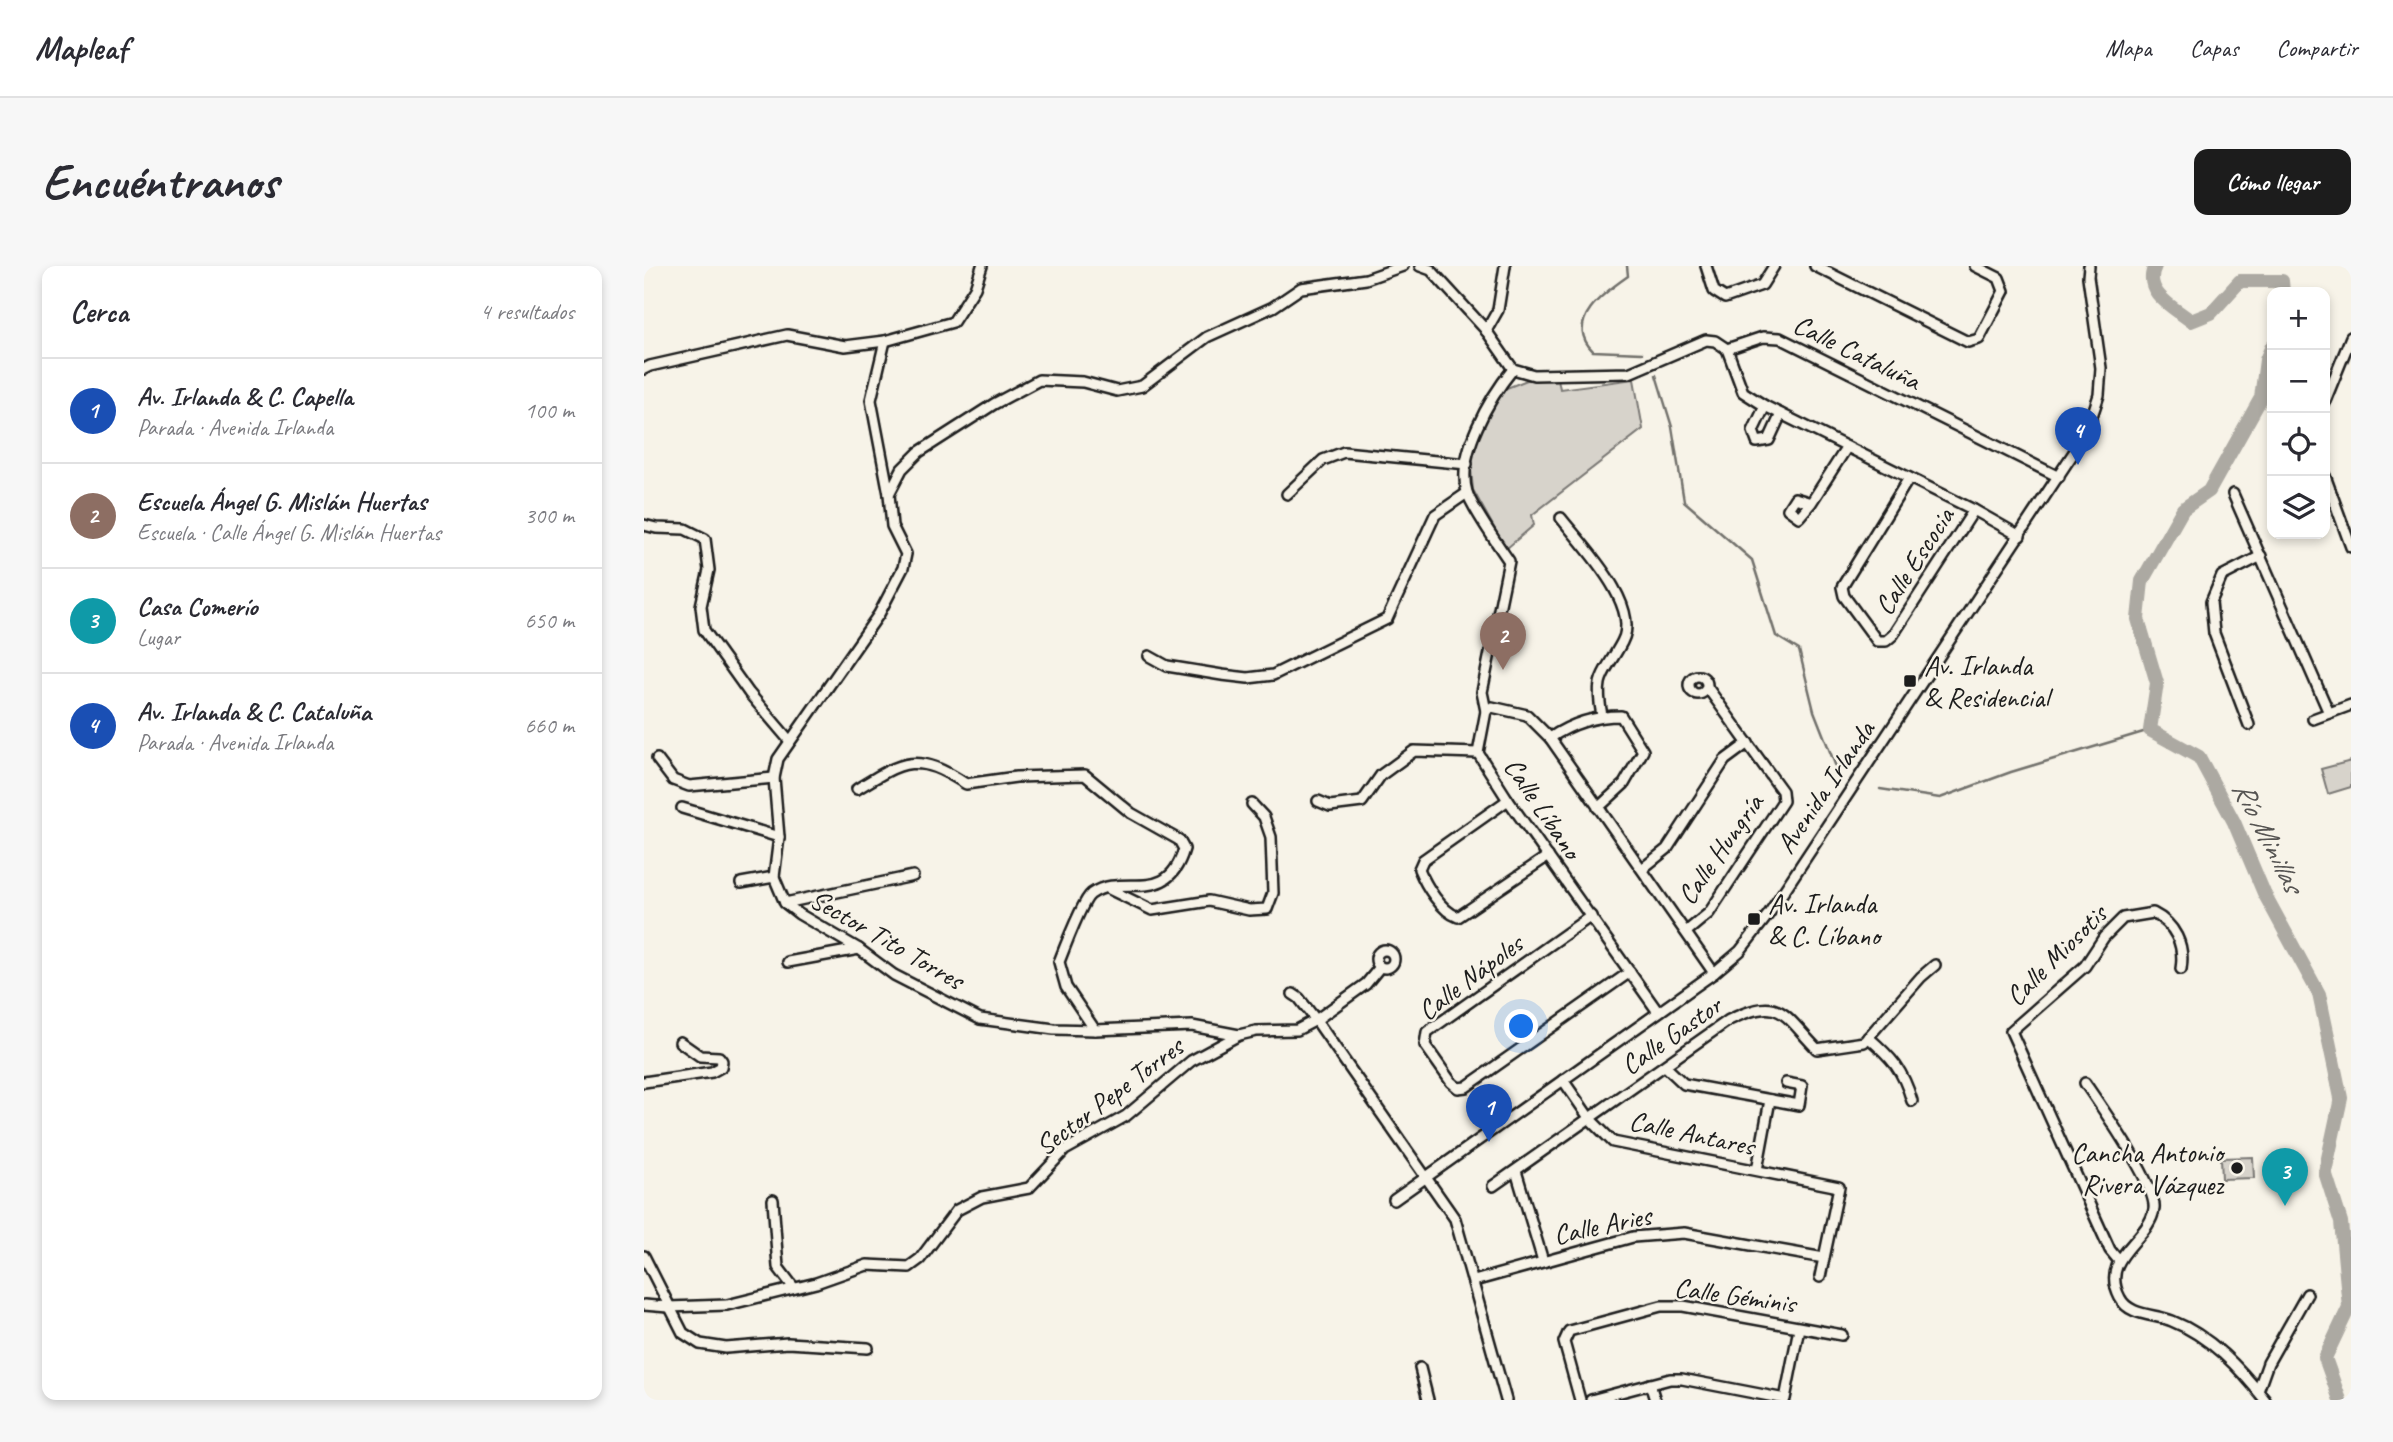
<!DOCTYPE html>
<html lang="es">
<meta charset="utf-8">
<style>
body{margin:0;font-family:Caveat,sans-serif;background:#f7f7f7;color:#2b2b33}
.controls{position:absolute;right:21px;top:21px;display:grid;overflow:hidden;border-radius:14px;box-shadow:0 4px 10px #0003}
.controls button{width:63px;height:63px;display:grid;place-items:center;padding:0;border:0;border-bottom:2px solid #e1e1e2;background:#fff;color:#2b2b33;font:35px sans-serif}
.you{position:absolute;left:878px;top:761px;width:24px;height:24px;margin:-18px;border:5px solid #fff;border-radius:50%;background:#1a73e8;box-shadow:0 0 0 10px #1a73e833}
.badge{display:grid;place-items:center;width:46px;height:46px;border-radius:50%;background:#1c1c1c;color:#fff;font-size:23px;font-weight:700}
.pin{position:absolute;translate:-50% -58px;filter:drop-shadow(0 2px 4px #0008)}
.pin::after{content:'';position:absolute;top:37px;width:24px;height:21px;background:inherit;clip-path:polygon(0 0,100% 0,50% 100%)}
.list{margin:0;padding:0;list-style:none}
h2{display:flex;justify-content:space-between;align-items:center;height:91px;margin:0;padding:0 28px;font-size:30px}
h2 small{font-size:23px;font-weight:400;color:#7c7c81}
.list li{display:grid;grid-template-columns:46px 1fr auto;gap:21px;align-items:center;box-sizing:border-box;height:105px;padding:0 28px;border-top:2px solid #e1e1e2}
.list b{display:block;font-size:26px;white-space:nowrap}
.list p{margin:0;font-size:23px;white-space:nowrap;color:#7c7c81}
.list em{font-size:23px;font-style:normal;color:#7c7c81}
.icon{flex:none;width:38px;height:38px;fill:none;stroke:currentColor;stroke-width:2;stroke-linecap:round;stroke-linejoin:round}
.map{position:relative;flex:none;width:1707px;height:1134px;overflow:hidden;border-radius:14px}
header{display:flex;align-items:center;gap:42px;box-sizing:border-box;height:98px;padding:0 35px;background:#fff;border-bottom:2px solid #e1e1e2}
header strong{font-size:33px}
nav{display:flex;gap:38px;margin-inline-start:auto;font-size:24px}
.intro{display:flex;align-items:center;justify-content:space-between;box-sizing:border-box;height:168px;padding:0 42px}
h1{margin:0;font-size:49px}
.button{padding:18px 32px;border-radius:14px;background:#1c1c1c;color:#fff;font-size:24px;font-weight:700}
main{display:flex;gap:42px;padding:0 42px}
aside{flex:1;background:#fff;border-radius:14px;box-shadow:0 4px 10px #0003}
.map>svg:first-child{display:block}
.green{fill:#d7d3cb;stroke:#7a7874;stroke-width:2}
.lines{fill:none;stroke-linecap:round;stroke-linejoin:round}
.stream{stroke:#72716c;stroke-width:2.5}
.river{stroke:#aca9a2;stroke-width:14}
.street-casing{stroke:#1c1c1c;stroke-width:14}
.street{stroke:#f7f3e8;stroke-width:9}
.poi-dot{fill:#1c1c1c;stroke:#f7f3e8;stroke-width:2.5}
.labels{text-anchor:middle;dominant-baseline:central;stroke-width:5;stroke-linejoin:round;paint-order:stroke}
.street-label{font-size:28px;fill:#1c1c1c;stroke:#f7f3e8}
.poi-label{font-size:28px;fill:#1c1c1c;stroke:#f7f3e8;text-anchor:start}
.water-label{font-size:30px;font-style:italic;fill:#565452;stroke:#f7f3e8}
</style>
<header>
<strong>Mapleaf</strong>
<nav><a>Mapa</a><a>Capas</a><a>Compartir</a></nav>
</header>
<div class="intro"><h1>Encuéntranos</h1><a class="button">Cómo llegar</a></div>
<main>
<aside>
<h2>Cerca<small>4 resultados</small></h2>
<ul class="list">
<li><span class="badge" style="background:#1a4fb4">1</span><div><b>Av. Irlanda &amp; C. Capella</b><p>Parada · Avenida Irlanda</p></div><em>100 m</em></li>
<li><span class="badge" style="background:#8d6e63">2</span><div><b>Escuela Ángel G. Mislán Huertas</b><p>Escuela · Calle Ángel G. Mislán Huertas</p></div><em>300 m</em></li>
<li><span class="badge" style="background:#0f9aa8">3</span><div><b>Casa Comerío</b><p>Lugar</p></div><em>650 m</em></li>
<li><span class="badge" style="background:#1a4fb4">4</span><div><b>Av. Irlanda &amp; C. Cataluña</b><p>Parada · Avenida Irlanda</p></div><em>660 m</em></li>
</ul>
</aside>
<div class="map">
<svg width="1707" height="1134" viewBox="0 0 1707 1134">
<rect width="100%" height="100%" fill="#f7f3e8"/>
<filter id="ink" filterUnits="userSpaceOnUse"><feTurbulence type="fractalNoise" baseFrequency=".0143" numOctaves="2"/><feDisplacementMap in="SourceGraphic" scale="14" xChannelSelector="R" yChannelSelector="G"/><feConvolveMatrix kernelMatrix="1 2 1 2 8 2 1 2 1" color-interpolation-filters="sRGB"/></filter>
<g filter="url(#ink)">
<!-- green -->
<g class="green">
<path d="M 914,113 L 916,123 L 990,113 L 999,163 L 888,249 L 890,259 L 862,283 L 829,224 L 827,203 L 834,167 L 860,123 L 883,114 Z"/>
<path d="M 1707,495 L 1707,521 L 1684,528 L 1677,503 Z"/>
<path d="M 1609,891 L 1610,912 L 1578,913 L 1577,892 Z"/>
</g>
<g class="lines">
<!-- stream -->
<g class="stream">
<path d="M 983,0 L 984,10 C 961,26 919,55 949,85 L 998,87"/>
<path d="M 1012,109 L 1028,161 L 1040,235 L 1108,294 L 1132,370 L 1155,384 L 1170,445 L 1194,506"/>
<path d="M 1236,523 L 1296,532 L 1367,506 L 1506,464"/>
</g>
<!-- river -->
<g class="river">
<path d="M 1511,0 C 1498,26 1529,41 1547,55 L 1567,47 L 1596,15 L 1638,15 L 1639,26"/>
<path d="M 1628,80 L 1622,94 L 1617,132 L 1565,225 L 1539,243 L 1498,315 L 1494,353 L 1513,417 L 1506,464 L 1555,491 L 1590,556 L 1620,627 L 1675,728 L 1697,832 L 1681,906 L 1697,956 L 1705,1041 L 1681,1092 L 1696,1134"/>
</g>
<!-- street casing -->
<g class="street-casing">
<g id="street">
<path d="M 776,0 L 787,4 L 841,63 L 869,103"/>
<path d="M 1062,0 L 1070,25 L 1081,32 L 1118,19 L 1130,0"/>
<path d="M 1171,0 L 1324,76 L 1335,73 L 1360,25 L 1355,12 L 1331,0"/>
<path d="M 842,65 L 854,44 L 861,0"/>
<path d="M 241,75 L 227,134 L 245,228 L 248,260 L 262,288 L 259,302 L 235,348 L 134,493 L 130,512 L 135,571 L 130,611 L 141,637 L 155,648 L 215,683 L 250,709 L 336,753 L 410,763 L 451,764 L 548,760 L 595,769"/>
<path d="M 1083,83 L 1119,71 L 1136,72 L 1415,211"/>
<path d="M 1083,83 L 1099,126 L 1121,140 L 1330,244 L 1376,270"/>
<path d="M 0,103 L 6,100 L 143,69 L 201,80 L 241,75 L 309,56 L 331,22 L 338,0"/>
<path d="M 869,103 L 890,109 L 985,107 L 1062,74 L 1071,75 L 1083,83"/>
<path d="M 1681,135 L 1707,71"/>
<path d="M 1121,140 L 1109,165 L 1113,176 L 1125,174 L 1137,148"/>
<path d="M 1681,210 L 1707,281"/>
<path d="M 1265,212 L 1198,321 L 1200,330 L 1233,375 L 1242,375 L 1249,369 L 1330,244"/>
<path d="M 245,228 L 258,203 L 275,186 L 350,138 L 395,114 L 439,116 L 473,125 L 498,120 L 563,71 L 629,41 L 657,22 L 722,13 L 759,0"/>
<path d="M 643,228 L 679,194 L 700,186 L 823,198"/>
<path d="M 1589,228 L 1685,447"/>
<path d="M 1167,237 L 1151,232 L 1144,243 L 1155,251 L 1167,237 L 1203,181"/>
<path d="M 917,252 C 939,280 998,340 978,376 C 960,410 950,408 958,450"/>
<path d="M 0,259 L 12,262 L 41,263 L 61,273 L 65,304 L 57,340 L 60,364 L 105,427 L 145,474"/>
<path d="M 505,390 L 523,400 L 578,409 L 604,412 L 629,409 L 743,353 L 791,249 L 823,227"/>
<circle cx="1054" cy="419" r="9"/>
<path d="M 842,445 L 838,426 L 865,295 C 854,279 828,242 823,226 C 812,189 846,131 869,103"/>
<path d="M 1669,453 L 1707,439"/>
<path d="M 1605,459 L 1570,367 L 1567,336 L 1578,310 L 1617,290"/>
<path d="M 906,472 C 928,457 950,450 977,450 L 999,485 L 980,518 L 954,542"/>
<path d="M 13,493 L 29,514 L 45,520 L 130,512"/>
<path d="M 213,523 C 260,494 273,486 322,518 L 372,511 L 441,509 L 487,547 L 535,574 L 540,583 C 523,642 480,605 447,628 C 439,634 420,683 415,696 L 422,721 L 451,764"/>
<path d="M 864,534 L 779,594 L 775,603 C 782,620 797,645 814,651 L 904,590"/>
<path d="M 674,535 L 686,540 L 718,536 L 737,509 L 770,485 L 834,487"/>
<path d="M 38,542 L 135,571"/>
<path d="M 998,603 L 1023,583 L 1081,494 L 1104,477"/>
<path d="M 97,617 L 130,611"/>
<path d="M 463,622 L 508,644 L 565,635 L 605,644 L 623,643 L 629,627 L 627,571 L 620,551 L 608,538"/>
<path d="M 141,637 L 269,610"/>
<path d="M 947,650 L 783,766 L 781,779 L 807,816 L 814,822 L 822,821 L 986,706"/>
<path d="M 1042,666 L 1065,647 L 1139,535 L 1138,525 L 1063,421"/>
<circle cx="741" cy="693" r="9"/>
<path d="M 144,696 L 215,683"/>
<path d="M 649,728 L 655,732 L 672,754 L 811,953 L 862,1134"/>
<path d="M 1014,746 L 864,534 L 834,487 L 842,445 L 848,441 L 883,449 L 906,472 L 1070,707"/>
<path d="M 1224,771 C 1248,792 1259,804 1268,835"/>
<path d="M 1021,800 L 1040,818 L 1155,839 L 1158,820 L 1142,817"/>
<path d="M 919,814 L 946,853 L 969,876 L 1195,921 L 1176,1011"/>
<path d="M 0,816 L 68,806 L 77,801 L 78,795 L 75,791 L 56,790 L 36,776"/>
<path d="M 1441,817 C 1456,839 1513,919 1510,943 C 1506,974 1454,991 1476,1032 C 1485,1050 1511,1048 1528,1055 C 1566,1070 1596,1102 1621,1134"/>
<path d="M 1113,904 L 1126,834"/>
<path d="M 872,905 L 899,995"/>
<path d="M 849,920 L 1085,754 C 1137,729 1138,747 1173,783 L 1220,776 L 1277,711 L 1291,699"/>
<path d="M 129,934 L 134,1001 L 150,1022"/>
<path d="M 750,934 L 1070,707 L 1096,685 L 1124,649 L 1442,168 L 1455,129 L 1457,102 L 1444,11 L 1445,0"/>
<path d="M 0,990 L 39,1067 L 56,1078 L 82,1082 L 144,1077 L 224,1082"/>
<path d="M 1475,995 L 1466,984 L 1367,765 L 1441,700 L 1460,671 L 1479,652 L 1509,647 C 1531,658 1541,679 1537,703"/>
<path d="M 830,1015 L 989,971 L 1040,967 L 1180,992"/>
<path d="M 0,1039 L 24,1041 L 83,1039 L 172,1017 L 223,999 L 265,1001 L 276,993 L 313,944 L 338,931 L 385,922 L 421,884 L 482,850 L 547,795 L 595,769 L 612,765 L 653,764 L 672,754 L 722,718 L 736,701"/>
<path d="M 776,1102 L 784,1134"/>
<path d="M 1006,1118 L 1011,1134"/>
<path d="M 1614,1125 L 1624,1097 L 1663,1028"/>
<path d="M 936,1134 L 920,1076 L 925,1065 L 1017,1040 L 1039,1040 L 1198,1069"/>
<path d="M 947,1134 L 1026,1113 L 1038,1113 L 1141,1133 L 1155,1062"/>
</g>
</g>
<!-- street -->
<use href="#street" class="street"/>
</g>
</g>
<!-- markers -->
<g class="poi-dot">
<rect x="1259" y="408" width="14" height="14" rx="3.5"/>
<rect x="1103" y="646" width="14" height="14" rx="3.5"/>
<circle cx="1593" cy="902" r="7"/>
</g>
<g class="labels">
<!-- street labels -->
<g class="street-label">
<text transform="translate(1213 86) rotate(26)">Calle Cataluña</text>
<text transform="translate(1270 295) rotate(-57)">Calle Escocia</text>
<text transform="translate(1181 521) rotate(-56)">Avenida Irlanda</text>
<text transform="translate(899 542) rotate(56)">Calle Líbano</text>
<text transform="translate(1076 583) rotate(-55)">Calle Hungría</text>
<text transform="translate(243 673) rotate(30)">Sector Tito Torres</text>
<text transform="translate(1412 689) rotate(-45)">Calle Miosotis</text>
<text transform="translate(826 711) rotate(-37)">Calle Nápoles</text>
<text transform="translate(1027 769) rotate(-35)">Calle Gastor</text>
<text transform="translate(465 830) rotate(-37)">Sector Pepe Torres</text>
<text transform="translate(1048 867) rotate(12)">Calle Antares</text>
<text transform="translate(958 959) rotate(-12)">Calle Aries</text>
<text transform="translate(1091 1029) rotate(8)">Calle Géminis</text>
</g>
<!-- poi labels -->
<g class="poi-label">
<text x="1280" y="399">Av. Irlanda<tspan x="1280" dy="32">&amp; Residencial</tspan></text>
<text x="1124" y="637">Av. Irlanda<tspan x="1124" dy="32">&amp; C. Líbano</tspan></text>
<text x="1579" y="886" text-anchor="end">Cancha Antonio<tspan x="1579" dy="32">Rivera Vázquez</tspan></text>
</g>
<!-- water labels -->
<g class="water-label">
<text transform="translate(1624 570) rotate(63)">Río Minillas</text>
</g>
</g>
</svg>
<div class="controls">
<button>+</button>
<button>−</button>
<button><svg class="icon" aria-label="locate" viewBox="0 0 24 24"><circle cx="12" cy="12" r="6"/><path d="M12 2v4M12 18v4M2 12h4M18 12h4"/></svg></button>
<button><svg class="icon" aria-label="layers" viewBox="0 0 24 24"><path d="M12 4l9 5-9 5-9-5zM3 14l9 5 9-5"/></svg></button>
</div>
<div class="you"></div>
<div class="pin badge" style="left:845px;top:876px;background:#1a4fb4">1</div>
<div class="pin badge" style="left:859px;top:404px;background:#8d6e63">2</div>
<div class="pin badge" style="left:1641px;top:940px;background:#0f9aa8">3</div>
<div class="pin badge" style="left:1434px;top:199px;background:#1a4fb4">4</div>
</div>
</main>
